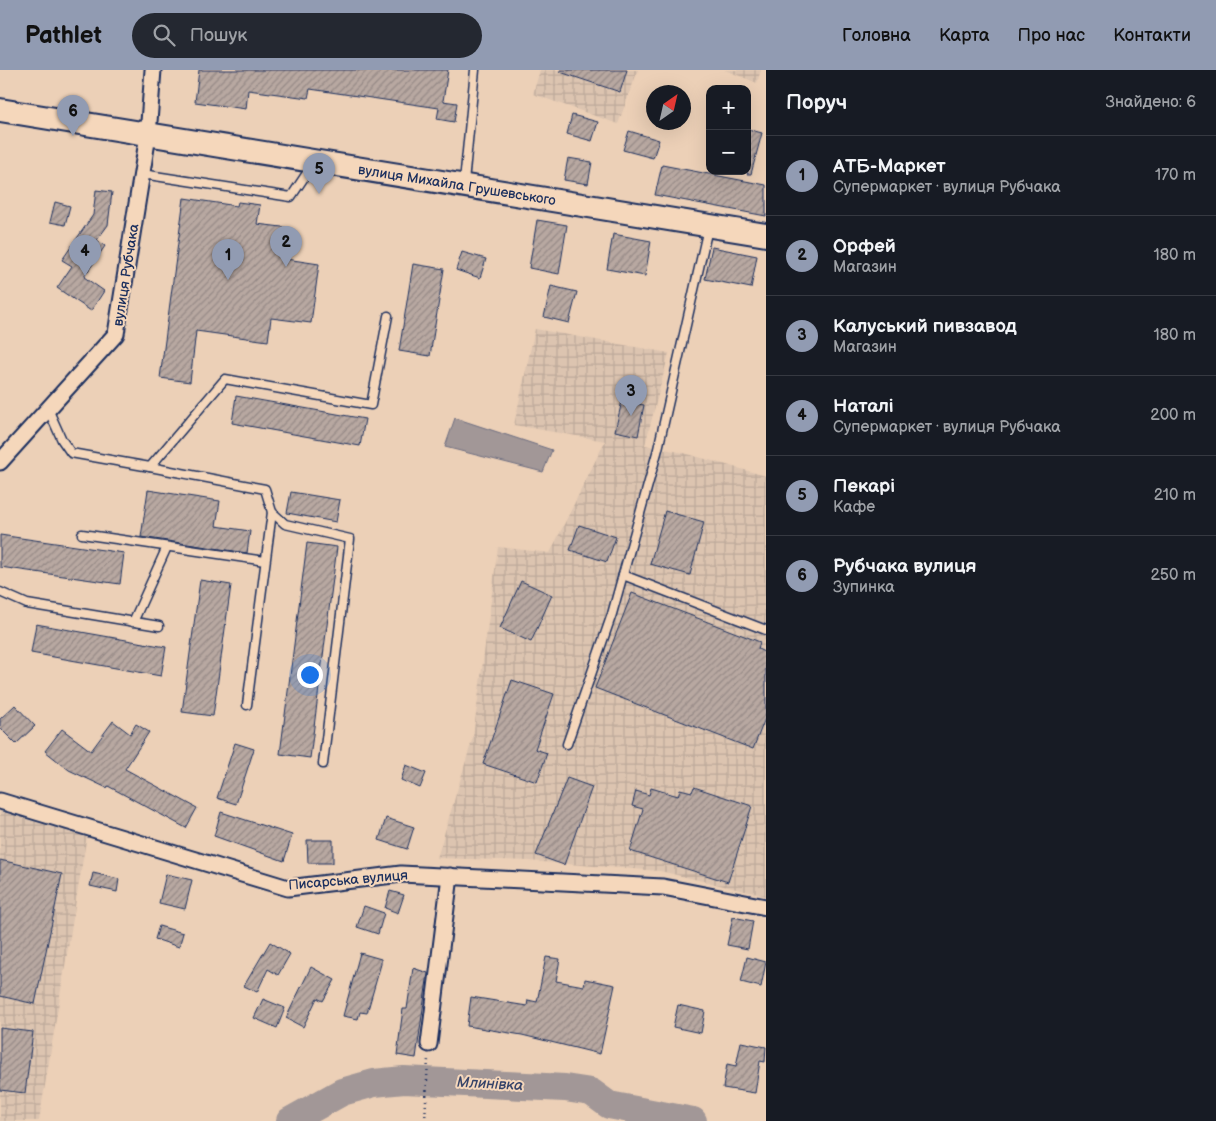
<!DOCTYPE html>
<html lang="uk">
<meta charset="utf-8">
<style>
body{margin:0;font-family:"Balsamiq Sans",sans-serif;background:#242831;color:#f1f3f6}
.controls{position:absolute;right:15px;top:15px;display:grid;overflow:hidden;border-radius:10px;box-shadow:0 5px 20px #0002}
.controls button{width:45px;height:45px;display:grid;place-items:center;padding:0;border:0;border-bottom:1px solid #363941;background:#171b24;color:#f1f3f6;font:25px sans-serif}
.compass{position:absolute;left:646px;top:15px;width:45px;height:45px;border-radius:50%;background:#171b24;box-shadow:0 5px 20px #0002;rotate:34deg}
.you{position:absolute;left:309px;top:604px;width:18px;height:18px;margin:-12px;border:4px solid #fff;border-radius:50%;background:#1a73e8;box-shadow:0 0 0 8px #1a73e833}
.badge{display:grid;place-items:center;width:32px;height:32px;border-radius:50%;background:#919bb2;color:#111;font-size:16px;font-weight:700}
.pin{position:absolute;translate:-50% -41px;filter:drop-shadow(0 1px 2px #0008)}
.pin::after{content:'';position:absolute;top:26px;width:18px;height:15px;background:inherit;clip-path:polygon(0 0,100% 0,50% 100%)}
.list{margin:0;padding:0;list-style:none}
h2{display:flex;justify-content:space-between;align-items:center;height:65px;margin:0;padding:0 20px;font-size:21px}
h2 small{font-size:16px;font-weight:400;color:#9ea1a6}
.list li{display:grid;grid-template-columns:32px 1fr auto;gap:15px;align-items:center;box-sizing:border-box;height:80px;padding:0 20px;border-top:1px solid #363941}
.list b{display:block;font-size:19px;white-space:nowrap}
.list p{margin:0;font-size:16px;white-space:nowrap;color:#9ea1a6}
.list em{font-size:16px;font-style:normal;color:#9ea1a6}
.icon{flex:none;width:28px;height:28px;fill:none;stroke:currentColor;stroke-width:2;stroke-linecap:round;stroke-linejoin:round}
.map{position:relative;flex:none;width:766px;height:1051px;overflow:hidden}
header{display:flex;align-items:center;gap:30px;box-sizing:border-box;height:70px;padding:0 25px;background:#919bb2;color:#111}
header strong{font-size:24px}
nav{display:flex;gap:28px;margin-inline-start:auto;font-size:18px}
.search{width:350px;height:45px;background:#242831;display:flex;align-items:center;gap:12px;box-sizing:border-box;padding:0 18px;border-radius:28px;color:#9ea1a6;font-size:19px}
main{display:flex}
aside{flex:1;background:#171b24}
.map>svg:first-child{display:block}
.industrial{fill:url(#industrial-grid)}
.water{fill:#a29797;stroke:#6c6d80}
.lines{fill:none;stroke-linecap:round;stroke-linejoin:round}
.river{stroke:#a29797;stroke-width:28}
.building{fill:url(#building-hatch);stroke:#1b2f5e}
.lane-casing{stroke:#1b2f5e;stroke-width:11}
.street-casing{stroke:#1b2f5e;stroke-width:19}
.secondary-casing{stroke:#1b2f5e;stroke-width:26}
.path{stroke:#1b2f5e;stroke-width:2.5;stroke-dasharray:1 4;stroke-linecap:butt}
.lane{stroke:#f5d7bb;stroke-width:8}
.street{stroke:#f5d7bb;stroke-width:15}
.secondary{stroke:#f5d7bb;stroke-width:22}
.labels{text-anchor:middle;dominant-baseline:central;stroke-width:4;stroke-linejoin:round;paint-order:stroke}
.street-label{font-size:14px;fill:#1b2f5e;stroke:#f5d7bb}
.water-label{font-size:15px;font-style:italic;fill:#364469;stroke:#f5d7bb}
</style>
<header>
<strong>Pathlet</strong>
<div class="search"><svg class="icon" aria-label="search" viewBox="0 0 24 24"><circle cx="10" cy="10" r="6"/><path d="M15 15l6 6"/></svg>Пошук</div>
<nav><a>Головна</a><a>Карта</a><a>Про нас</a><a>Контакти</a></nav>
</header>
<main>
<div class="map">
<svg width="766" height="1051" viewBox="0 0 766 1051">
<defs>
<pattern id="industrial-grid" width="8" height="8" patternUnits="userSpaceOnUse" patternTransform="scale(1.25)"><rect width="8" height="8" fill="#dcc4b0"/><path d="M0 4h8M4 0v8" fill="none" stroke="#bca99a"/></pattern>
<pattern id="building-hatch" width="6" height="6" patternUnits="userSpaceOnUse" patternTransform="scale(1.25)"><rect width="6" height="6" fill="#b8a8a1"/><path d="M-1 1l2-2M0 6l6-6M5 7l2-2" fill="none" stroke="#958986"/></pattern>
</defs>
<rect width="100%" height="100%" fill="#ecd0b7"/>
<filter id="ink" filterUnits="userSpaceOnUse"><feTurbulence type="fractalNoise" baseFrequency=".02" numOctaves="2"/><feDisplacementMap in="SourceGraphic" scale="10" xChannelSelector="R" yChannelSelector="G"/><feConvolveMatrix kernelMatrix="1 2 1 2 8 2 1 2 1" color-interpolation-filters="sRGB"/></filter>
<g filter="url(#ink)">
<!-- industrial -->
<g class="industrial">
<path d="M 540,0 L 638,0 L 618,54 L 533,24 Z"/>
<path d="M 725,0 L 761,0 L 757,13 Z"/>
<path d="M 535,259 L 669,283 L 645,375 L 684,383 L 766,406 L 766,826 L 660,801 L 529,791 L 437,788 L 473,667 L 498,477 L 550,483 L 605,371 L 514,355 Z"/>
<path d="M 0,740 L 87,765 L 39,1051 L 0,1051 Z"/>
</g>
<!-- water -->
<path class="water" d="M 455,348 L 552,380 L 543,402 L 445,377 Z"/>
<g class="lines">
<!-- river -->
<path class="river" d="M 290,1051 L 342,1022 L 374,1013 L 404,1010 L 565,1018 L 591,1022 L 609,1035 L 693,1051"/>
</g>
<!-- building -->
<g class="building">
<path d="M 199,0 L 448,0 L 443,31 L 457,33 L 454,52 L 437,49 L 439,38 L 310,19 L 308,28 L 248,20 L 246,39 L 195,32 Z"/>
<path d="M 560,0 L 627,0 L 620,22 L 560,2 Z"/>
<path d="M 572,45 L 598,52 L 592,71 L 567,64 Z"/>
<path d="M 747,59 L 762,63 L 751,104 L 747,104 Z"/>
<path d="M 629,61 L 659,70 L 653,88 L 623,80 Z"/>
<path d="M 568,88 L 592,92 L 588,114 L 564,110 Z"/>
<path d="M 662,95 L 766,115 L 766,146 L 655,125 Z"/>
<path d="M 96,120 L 112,122 L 108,155 L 97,170 L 105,176 L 84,207 L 104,221 L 91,241 L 57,218 L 72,196 L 62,190 L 93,145 Z"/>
<path d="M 184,128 L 237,136 L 238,132 L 260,135 L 257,154 L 290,158 L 286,189 L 319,194 L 311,253 L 271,248 L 268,271 L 196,261 L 190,312 L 160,308 Z"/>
<path d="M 55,132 L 70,136 L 65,155 L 50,152 Z"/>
<path d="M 537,150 L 567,155 L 559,204 L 529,198 Z"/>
<path d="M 613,164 L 651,171 L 645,206 L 607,199 Z"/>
<path d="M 712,177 L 757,186 L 751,218 L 705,209 Z"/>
<path d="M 462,182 L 486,189 L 480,208 L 456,200 Z"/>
<path d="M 413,194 L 444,199 L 430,286 L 399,281 Z"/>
<path d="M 551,216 L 577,222 L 569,253 L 544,247 Z"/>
<path d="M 236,326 L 365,349 L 360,376 L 232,353 Z"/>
<path d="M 622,331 L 644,335 L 638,366 L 615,361 Z"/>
<path d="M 148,420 L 220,431 L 216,456 L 250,461 L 247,483 L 141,467 Z"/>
<path d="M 291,422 L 340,430 L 336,452 L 287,443 Z"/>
<path d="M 665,441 L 704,452 L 690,505 L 650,494 Z"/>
<path d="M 579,455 L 616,467 L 607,492 L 570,480 Z"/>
<path d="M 0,465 L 124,483 L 120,514 L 0,497 Z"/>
<path d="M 307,473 L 337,477 L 310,688 L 280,684 Z"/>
<path d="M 200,510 L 231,515 L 213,646 L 182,642 Z"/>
<path d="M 521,511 L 552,525 L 531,572 L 500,558 Z"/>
<path d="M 632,523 L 760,572 L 758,579 L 766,583 L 766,646 L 753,679 L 595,618 Z"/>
<path d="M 36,554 L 166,577 L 161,606 L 31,583 Z"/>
<path d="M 512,610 L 554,624 L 535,679 L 547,683 L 537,712 L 483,694 Z"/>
<path d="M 15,635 L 35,656 L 16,674 L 0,658 L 0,649 Z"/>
<path d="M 113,651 L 130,664 L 136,654 L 149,662 L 125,699 L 197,738 L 186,758 L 108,716 L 107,718 L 69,700 L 45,681 L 62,659 L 91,681 Z"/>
<path d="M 235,673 L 254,679 L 236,734 L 217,728 Z"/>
<path d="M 406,695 L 426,703 L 420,718 L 401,710 Z"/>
<path d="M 567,708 L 592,717 L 564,795 L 536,785 Z"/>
<path d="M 694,717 L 752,736 L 728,812 L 630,781 L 643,739 L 632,736 L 636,721 L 649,725 L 651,718 L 678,726 L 680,719 L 692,722 Z"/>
<path d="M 221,742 L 292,765 L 284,791 L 214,766 Z"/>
<path d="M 386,748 L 414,757 L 407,779 L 379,770 Z"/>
<path d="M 307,770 L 333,770 L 333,793 L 308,793 Z"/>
<path d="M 0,790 L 62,804 L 35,934 L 0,926 Z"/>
<path d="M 93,803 L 119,809 L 117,822 L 90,816 Z"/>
<path d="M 166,804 L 192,810 L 185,839 L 159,833 Z"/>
<path d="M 390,821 L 404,825 L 398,843 L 385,838 Z"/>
<path d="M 364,836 L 384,843 L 378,864 L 357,857 Z"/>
<path d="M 733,847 L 753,851 L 748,879 L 727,875 Z"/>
<path d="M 159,856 L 183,863 L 179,877 L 155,869 Z"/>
<path d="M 270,872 L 290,884 L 278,905 L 268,899 L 257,922 L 244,916 Z"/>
<path d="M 360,883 L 381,889 L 381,894 L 367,943 L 360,942 L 358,949 L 343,946 Z"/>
<path d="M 546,887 L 560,889 L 556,911 L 584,916 L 585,909 L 615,915 L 600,984 L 522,965 L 467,956 L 471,927 L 527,936 L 528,930 L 537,932 Z"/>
<path d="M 747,887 L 766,892 L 761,917 L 741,912 Z"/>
<path d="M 311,897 L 335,910 L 323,931 L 317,928 L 303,957 L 286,948 Z"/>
<path d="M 413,898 L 428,903 L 416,988 L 397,985 L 403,939 L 407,939 Z"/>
<path d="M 263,929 L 285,938 L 277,958 L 254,948 Z"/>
<path d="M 678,935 L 705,941 L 701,963 L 673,957 Z"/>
<path d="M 0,958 L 33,962 L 25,1023 L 0,1020 Z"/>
<path d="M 741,972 L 766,977 L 765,992 L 760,991 L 755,1023 L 723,1018 L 727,994 L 736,996 Z"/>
</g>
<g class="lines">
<!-- lane casing -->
<g class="lane-casing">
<g id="lane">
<path d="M 142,104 L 291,127 L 313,94"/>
<path d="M 464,112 L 475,0"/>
<path d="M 48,339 L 62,370 L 71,383 L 150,397 L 225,309 L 371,335 L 388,246"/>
<path d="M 150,397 L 265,419 L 272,442 L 247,635"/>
<path d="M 272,442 L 285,454 L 350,469 L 323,694"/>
<path d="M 82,464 L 265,491"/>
<path d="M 623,505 L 766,560"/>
<path d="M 0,522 L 27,534 L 159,556"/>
<path d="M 133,552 L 167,477"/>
<path d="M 567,674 L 612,544 L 658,379 L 708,158"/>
</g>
</g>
<!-- street casing -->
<g class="street-casing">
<g id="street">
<path d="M 0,392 L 116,264 L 148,65 L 153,0"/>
<path d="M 0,731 L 288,818 L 401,804 L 663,817 L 766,837"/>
<path d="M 429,974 L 450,806"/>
</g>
</g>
<!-- secondary casing -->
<g class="secondary-casing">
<path id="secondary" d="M 0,40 L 766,165"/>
</g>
<!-- path -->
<path class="path" d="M 425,1051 L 428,988"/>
<!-- lane -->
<use href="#lane" class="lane"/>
<!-- street -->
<use href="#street" class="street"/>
<!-- secondary -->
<use href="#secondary" class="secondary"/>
</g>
</g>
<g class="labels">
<!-- street labels -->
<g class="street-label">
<text transform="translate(457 115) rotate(9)">вулиця Михайла Грушевського</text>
<text transform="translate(126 205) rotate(-81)">вулиця Рубчака</text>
<text transform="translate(348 810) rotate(-5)">Писарська вулиця</text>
</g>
<!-- water labels -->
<g class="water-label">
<text transform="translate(490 1014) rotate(3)">Млинівка</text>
</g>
</g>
</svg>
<div class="controls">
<button>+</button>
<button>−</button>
</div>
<svg class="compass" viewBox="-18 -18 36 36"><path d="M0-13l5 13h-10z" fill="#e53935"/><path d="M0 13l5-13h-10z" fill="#9ea1a6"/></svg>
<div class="you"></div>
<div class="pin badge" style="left:228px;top:210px">1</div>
<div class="pin badge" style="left:286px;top:197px">2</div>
<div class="pin badge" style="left:631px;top:346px">3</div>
<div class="pin badge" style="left:85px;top:206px">4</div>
<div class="pin badge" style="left:319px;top:124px">5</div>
<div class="pin badge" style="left:73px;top:66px">6</div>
</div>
<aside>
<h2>Поруч<small>Знайдено: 6</small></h2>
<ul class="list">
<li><span class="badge">1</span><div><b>АТБ-Маркет</b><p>Супермаркет · вулиця Рубчака</p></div><em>170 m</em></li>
<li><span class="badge">2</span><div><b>Орфей</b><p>Магазин</p></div><em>180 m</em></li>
<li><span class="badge">3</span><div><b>Калуський пивзавод</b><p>Магазин</p></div><em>180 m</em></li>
<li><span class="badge">4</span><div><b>Наталі</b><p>Супермаркет · вулиця Рубчака</p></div><em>200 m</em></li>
<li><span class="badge">5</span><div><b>Пекарі</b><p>Кафе</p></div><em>210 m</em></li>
<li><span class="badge">6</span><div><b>Рубчака вулиця</b><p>Зупинка</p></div><em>250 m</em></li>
</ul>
</aside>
</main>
